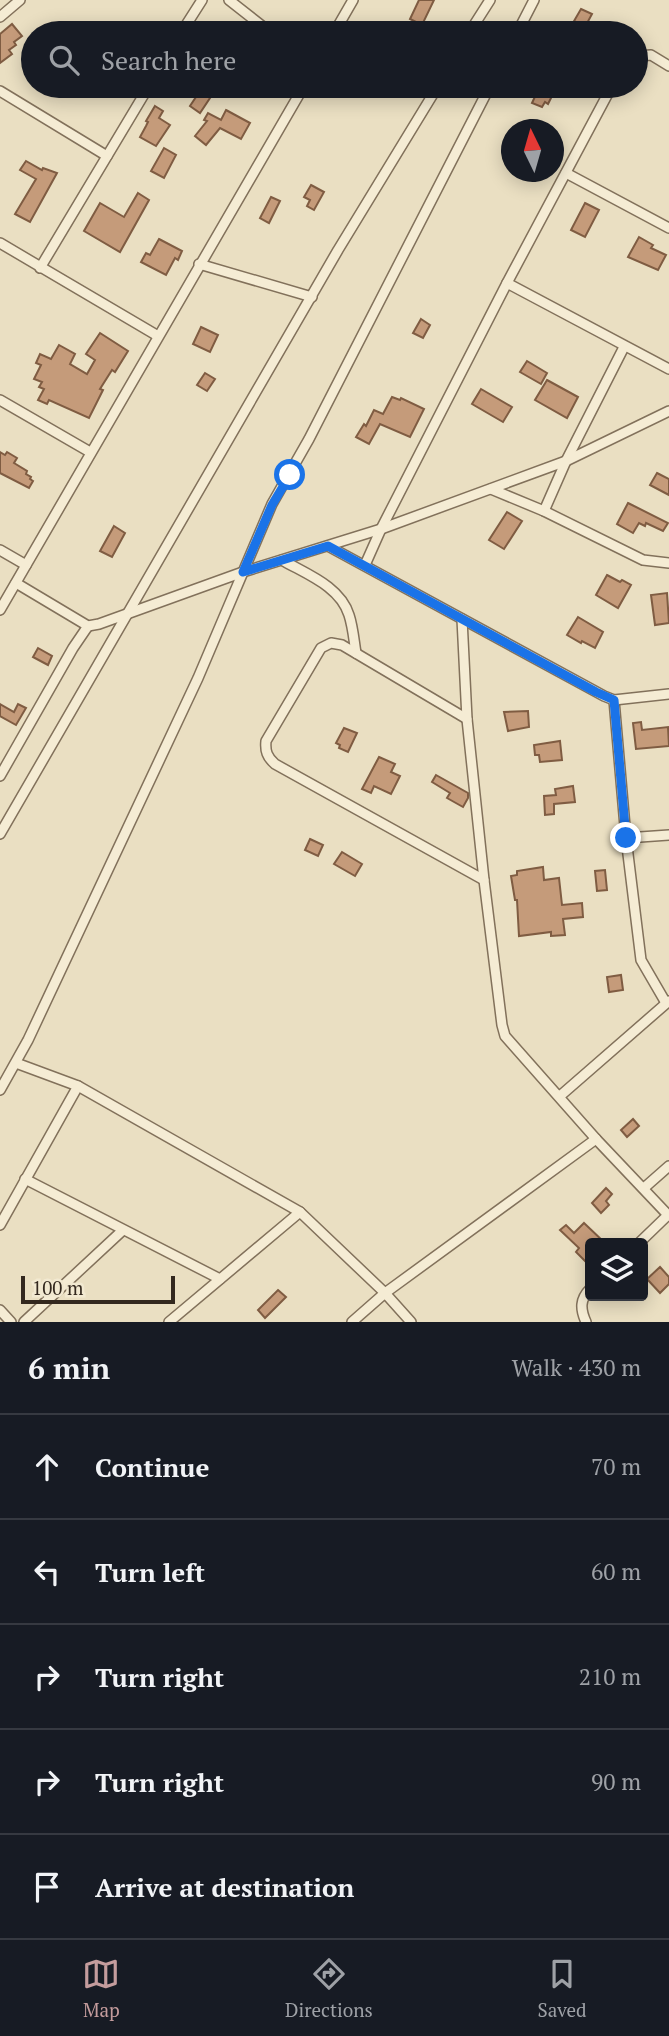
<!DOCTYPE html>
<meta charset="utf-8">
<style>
body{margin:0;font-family:"PT Serif",serif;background:#242831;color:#f1f3f6}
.controls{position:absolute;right:21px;bottom:21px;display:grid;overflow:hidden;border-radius:7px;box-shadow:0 4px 18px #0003}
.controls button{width:63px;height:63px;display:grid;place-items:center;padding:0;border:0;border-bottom:2px solid #363941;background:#171b24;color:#f1f3f6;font:35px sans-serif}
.compass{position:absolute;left:501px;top:119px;width:63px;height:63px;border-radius:50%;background:#171b24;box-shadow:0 4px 18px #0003;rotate:355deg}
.scale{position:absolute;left:21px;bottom:18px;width:154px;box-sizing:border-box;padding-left:7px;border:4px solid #33281e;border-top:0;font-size:19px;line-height:24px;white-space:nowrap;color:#33281e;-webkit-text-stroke:5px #f2e9d1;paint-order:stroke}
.stop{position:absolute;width:21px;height:21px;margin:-16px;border:5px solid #1a73e8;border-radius:50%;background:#fff}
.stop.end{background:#1a73e8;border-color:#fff;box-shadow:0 2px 7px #0008}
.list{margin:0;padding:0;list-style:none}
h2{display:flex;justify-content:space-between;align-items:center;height:91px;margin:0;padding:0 28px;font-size:30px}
h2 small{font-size:23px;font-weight:400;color:#9ea1a6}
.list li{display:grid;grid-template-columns:46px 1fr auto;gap:21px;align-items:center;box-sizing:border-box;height:105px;padding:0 28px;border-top:2px solid #363941}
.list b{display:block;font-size:26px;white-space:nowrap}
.list em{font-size:23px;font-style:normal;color:#9ea1a6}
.icon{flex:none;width:38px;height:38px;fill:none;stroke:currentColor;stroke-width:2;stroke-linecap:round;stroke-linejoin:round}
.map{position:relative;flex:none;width:669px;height:1322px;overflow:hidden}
.search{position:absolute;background:#171b24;box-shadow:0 4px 18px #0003;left:21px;right:21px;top:21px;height:77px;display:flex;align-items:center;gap:18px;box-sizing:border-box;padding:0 24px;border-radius:38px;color:#9ea1a6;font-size:26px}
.sheet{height:616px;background:#171b24}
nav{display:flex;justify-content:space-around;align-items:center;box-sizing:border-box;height:98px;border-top:2px solid #363941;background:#171b24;font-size:19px;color:#9ea1a6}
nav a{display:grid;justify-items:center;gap:4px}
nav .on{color:#c49c9d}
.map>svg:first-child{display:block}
.building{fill:#c59b7a;stroke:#7f5c42;stroke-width:2}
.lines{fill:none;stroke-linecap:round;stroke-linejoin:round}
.minor-casing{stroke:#82715b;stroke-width:12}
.minor{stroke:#f5ecd4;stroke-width:9}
.route{stroke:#1a73e8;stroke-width:9}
</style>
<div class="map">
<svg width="669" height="1322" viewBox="0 0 669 1322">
<rect width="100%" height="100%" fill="#eadfc2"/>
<!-- building -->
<g class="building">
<path d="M 419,0 L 434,0 L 422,25 L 410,19 Z"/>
<path d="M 581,9 L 592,14 L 585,27 L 574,21 Z"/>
<path d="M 12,24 L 22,36 L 14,42 L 16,45 L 9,50 L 12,54 L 0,63 L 0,34 Z"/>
<path d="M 538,90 L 552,96 L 548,104 L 545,102 L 542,107 L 532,103 Z"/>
<path d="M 200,91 L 210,98 L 200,113 L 190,106 Z"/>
<path d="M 155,106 L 163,111 L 159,118 L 170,125 L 156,146 L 140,137 L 146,126 L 148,122 L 146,121 Z"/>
<path d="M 226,110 L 250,123 L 241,139 L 220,128 L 206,145 L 195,136 L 207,121 L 204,120 L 208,113 L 221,120 Z"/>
<path d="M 164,148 L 176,155 L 164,178 L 151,171 Z"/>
<path d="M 26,161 L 42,170 L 43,168 L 57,173 L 30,222 L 15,214 L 36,179 L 20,170 Z"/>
<path d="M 311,185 L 324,192 L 314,210 L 307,206 L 310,200 L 304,197 Z"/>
<path d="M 138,193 L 149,200 L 120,252 L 84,231 L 100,203 L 124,217 Z"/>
<path d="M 271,197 L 280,201 L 269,223 L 260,218 Z"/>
<path d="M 585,203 L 599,210 L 585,237 L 571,230 Z"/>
<path d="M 639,237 L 653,245 L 651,248 L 666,255 L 658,270 L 628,257 Z"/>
<path d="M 159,239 L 182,251 L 178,260 L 175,258 L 166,275 L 141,262 L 146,253 L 150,255 Z"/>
<path d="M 421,319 L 430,325 L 423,338 L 413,333 Z"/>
<path d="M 201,327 L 218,335 L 210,352 L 193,344 Z"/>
<path d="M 100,333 L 128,351 L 115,372 L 112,370 L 100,389 L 103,390 L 89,418 L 49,400 L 47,404 L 38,400 L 44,389 L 39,387 L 42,382 L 34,379 L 41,365 L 36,363 L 40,354 L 51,359 L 59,345 L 75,354 L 70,364 L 87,374 L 95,360 L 86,354 Z"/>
<path d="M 527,361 L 547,373 L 541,384 L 520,372 Z"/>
<path d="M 205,373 L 215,379 L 207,391 L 197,385 Z"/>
<path d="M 547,380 L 578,397 L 567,418 L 535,400 Z"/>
<path d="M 481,389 L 512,407 L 503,422 L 472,404 Z"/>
<path d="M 392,397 L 400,400 L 401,398 L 424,409 L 410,437 L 380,424 L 369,444 L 356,437 L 364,424 L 366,426 L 374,410 L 383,414 Z"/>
<path d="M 0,452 L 5,455 L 7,452 L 17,458 L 14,463 L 27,471 L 26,474 L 31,477 L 30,479 L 33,481 L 29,488 L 0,473 Z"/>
<path d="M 657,473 L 669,479 L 669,495 L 650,485 Z"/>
<path d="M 628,503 L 668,523 L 663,531 L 646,523 L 645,526 L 639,523 L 633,533 L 617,524 Z"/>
<path d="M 507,512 L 522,521 L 504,549 L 489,540 Z"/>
<path d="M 114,526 L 125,533 L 112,557 L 100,551 Z"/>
<path d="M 607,575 L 620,582 L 622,580 L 631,585 L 618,608 L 596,595 Z"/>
<path d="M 667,593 L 669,623 L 655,625 L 651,595 Z"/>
<path d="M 578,617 L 603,632 L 595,648 L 582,641 L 581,643 L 567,635 Z"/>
<path d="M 38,648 L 52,656 L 48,665 L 33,657 Z"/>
<path d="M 0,704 L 14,712 L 18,704 L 26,708 L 16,725 L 0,716 Z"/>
<path d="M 528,711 L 529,727 L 508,731 L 504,712 Z"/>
<path d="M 641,722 L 642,730 L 668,727 L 669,746 L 636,749 L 633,723 Z"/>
<path d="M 344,728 L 357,733 L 348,752 L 339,748 L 340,745 L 336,743 Z"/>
<path d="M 560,741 L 562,760 L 540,762 L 539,755 L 535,755 L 534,745 Z"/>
<path d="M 379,757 L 395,764 L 391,772 L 400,776 L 391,794 L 374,786 L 371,793 L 362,789 Z"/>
<path d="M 436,775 L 468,793 L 468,798 L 463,807 L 447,798 L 450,793 L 432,782 Z"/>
<path d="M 573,786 L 575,802 L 554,804 L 554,814 L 545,815 L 544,796 L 556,795 L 555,789 Z"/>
<path d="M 310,839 L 323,845 L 318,856 L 305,850 Z"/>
<path d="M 342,852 L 362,864 L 355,876 L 334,864 Z"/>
<path d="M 543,867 L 544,880 L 559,878 L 562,905 L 582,903 L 583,917 L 563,919 L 565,935 L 551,936 L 551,932 L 519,936 L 517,900 L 515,900 L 511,876 L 517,875 L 517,871 Z"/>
<path d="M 605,870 L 607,890 L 597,891 L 595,871 Z"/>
<path d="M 621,975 L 623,990 L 609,992 L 607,977 Z"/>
<path d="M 633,1119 L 639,1126 L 627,1137 L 621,1130 Z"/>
<path d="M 606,1188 L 612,1194 L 606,1201 L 609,1205 L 601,1213 L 592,1203 Z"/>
<path d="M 584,1223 L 605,1243 L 590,1243 L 590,1266 L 576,1252 L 579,1248 L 560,1230 L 566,1225 L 574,1233 Z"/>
<path d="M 660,1267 L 669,1277 L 669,1284 L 660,1293 L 647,1279 Z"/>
<path d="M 278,1290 L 286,1297 L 265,1318 L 258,1310 Z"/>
</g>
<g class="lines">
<!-- minor casing -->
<g class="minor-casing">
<g id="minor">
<path d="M 229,0 L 271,33"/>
<path d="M 0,17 L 20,0"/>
<path d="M 181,33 L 202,0"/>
<path d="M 334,33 L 353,0"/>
<path d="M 469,33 L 490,0"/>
<path d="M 517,33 L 534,0"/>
<path d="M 636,56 L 651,55 L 669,66"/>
<path d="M 0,91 L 107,156"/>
<path d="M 566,173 L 669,228"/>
<path d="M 0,243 L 158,336"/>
<path d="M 199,264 L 312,297"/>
<path d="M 40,268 L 149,86"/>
<path d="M 507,283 L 669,369"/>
<path d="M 0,400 L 90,452"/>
<path d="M 491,489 L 544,511 L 643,560 L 669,563"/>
<path d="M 544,511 L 566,461 L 624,347"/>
<path d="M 328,546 L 604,696 L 614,700 L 669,694"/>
<path d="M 0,550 L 26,565"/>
<path d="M 282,560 C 306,574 340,586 349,615 C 353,627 354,641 356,653"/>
<path d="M 365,565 L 381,529 L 507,283 L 612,86"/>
<path d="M 16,583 L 88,626 L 99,624 L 243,572 L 381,529 L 566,461 L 669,411"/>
<path d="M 0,610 L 304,86"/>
<path d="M 462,619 L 467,719 L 484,880 L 502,1025 L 505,1036 L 596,1139 L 669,1216"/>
<path d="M 614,700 L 626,838 L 641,960 L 666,1003"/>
<path d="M 467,719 L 342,645 L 331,643 L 321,648 L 266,741 C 265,751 267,757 275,764 L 484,880"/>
<path d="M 0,776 L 73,648 L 88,626"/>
<path d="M 0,834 L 338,250 L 438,86"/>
<path d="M 626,838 L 669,835"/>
<path d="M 16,1063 L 78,1086 L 300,1212 L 385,1293 L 411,1322"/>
<path d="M 0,1090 L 28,1040 L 198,678 L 272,504 L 309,439 L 490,86"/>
<path d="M 560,1096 L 669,1001"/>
<path d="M 25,1179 L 220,1279"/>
<path d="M 644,1188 L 669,1166"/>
<path d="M 0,1225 L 78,1086"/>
<path d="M 639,1243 L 668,1215"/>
<path d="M 0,1310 L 11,1322"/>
<path d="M 24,1322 L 123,1230"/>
<path d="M 169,1322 L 300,1212"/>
<path d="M 352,1322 L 385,1293 L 596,1139"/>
<path d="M 586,1322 C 580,1309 580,1299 590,1289"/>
</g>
</g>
<!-- minor -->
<use href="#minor" class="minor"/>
</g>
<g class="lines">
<!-- route -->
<path class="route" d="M 290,475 L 272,505 L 243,572 L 328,546 L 596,692 L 614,700 L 626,838"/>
</g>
</svg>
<div class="controls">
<button><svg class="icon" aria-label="layers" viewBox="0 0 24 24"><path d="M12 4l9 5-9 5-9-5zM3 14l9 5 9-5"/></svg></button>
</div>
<svg class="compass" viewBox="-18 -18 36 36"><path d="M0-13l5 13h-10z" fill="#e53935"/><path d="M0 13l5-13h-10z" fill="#9ea1a6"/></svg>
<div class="scale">100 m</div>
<div class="stop" style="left:290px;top:475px"></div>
<div class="stop end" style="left:626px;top:838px"></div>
<div class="search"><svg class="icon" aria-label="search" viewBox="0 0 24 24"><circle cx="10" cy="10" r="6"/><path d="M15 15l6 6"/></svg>Search here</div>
</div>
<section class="sheet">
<h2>6 min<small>Walk · 430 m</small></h2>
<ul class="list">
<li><svg class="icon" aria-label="ahead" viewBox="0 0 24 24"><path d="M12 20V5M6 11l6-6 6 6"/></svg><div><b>Continue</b></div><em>70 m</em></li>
<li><svg class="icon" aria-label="left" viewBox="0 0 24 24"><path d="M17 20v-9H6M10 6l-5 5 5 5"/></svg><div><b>Turn left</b></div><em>60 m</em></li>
<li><svg class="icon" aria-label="right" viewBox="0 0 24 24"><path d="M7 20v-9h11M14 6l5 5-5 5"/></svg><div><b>Turn right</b></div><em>210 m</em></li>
<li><svg class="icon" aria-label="right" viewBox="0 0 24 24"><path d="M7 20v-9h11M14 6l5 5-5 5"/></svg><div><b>Turn right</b></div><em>90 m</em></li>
<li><svg class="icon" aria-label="arrive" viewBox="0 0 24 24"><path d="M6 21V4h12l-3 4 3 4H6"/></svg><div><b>Arrive at destination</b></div></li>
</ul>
</section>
<nav>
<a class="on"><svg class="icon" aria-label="map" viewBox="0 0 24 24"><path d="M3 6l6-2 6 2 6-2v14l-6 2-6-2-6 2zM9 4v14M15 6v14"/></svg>Map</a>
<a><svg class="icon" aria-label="directions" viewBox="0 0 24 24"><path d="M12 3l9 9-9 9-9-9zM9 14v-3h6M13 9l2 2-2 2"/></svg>Directions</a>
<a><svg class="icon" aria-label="saved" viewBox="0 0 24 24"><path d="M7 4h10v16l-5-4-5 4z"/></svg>Saved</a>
</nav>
